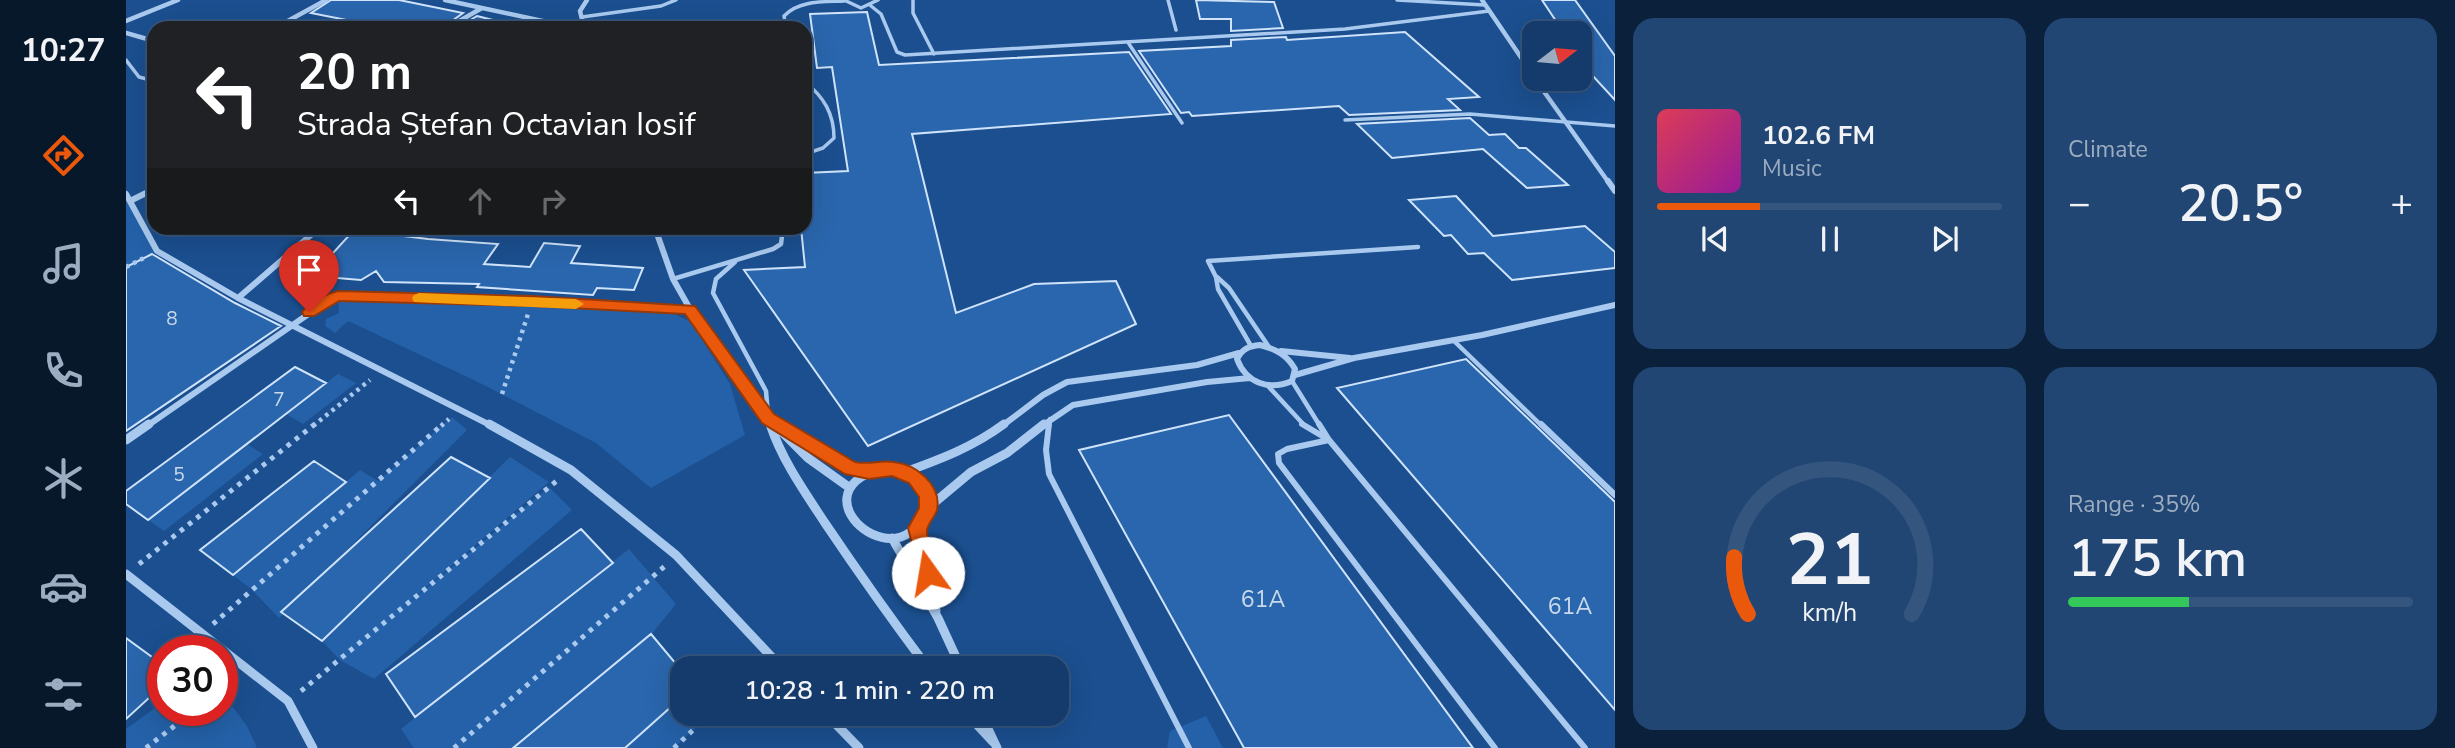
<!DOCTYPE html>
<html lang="en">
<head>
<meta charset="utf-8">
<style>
  body { margin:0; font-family:"Nunito Sans",sans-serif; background:#214673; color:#f1f3f6; height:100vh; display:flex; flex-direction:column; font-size:26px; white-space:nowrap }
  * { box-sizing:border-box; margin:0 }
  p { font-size:23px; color:#9dadc1 }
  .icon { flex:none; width:38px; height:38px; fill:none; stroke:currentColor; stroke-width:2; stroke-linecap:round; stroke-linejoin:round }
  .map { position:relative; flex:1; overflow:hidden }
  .details { display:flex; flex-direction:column; gap:18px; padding:18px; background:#0b203b; width:840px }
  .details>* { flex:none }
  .top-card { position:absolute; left:21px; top:21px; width:665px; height:214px; border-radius:21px; box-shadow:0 7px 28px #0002,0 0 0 2px #33557e; background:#202124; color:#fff; overflow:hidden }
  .needle { width:46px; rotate:74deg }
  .fabs { position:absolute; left:1396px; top:21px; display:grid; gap:14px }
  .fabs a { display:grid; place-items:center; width:70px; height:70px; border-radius:14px; background:#143b6b; box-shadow:0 7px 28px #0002,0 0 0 2px #33557e; font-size:35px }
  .speed { position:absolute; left:21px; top:635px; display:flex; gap:14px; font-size:35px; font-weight:700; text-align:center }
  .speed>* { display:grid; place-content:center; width:91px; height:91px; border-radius:50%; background:#143b6b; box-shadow:0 7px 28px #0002,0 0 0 2px #33557e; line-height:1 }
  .speed .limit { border:10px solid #d22; background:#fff; color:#111 }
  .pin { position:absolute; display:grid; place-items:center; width:60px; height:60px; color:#fff; margin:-72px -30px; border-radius:50% 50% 50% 0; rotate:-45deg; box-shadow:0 0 7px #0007 }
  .pin .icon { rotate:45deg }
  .me { position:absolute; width:77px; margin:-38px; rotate:347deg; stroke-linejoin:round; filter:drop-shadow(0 0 5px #0008) }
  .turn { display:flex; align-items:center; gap:24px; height:147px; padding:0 35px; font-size:32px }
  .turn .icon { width:91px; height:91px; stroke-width:2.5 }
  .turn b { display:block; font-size:49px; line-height:60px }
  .lanes { display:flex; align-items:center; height:66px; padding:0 35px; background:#0003; justify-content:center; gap:35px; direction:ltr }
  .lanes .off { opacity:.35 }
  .big { font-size:52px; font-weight:600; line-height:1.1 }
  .details .tile { flex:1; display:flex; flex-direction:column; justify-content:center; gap:10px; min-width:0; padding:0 24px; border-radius:21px; background:#214673 }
  .details .dial { align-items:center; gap:0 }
  .dial svg { height:182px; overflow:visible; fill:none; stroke:#33557e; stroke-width:7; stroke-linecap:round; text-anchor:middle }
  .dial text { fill:#f1f3f6; stroke:none }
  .song { display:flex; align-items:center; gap:21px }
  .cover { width:84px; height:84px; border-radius:10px; background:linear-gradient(135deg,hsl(350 70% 55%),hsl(300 70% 35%)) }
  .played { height:7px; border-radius:4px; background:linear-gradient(90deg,#ea580c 30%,#33557e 30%) }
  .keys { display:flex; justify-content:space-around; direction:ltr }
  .heat { display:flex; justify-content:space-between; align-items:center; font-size:38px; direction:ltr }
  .charge { height:10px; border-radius:5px; background:linear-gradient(90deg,#34c759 35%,#33557e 0) }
  .details .tiles { flex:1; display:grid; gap:18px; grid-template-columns:repeat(2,1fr) }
  .trip { position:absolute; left:544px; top:656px; width:399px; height:70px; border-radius:21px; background:#143b6b; box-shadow:0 7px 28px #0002,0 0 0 2px #33557e; font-weight:600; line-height:70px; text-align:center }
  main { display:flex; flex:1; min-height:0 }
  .dock { display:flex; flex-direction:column; width:126px; justify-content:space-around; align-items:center; background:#08182b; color:#9dadc1 }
  .dock .icon { width:49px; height:49px }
  .dock .active { color:#ea580c }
  .dock b { font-size:32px; color:#f1f3f6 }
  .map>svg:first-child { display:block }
</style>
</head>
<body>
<main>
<nav class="dock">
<b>10:27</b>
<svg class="icon active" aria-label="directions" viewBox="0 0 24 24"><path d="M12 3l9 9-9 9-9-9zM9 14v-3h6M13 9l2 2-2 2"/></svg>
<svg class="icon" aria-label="music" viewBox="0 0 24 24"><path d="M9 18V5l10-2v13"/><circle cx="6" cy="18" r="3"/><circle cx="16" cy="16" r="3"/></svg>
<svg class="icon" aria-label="phone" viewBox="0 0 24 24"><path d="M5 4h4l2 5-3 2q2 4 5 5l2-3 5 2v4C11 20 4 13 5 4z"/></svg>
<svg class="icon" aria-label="climate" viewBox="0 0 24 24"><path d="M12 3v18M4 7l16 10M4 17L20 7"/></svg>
<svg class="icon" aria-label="car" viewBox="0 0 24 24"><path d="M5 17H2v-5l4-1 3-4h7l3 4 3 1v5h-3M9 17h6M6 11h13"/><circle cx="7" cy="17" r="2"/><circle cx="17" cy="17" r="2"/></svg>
<svg class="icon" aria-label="filters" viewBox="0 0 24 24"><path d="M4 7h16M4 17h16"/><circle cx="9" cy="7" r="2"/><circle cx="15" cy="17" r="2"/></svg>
</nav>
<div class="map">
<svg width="1489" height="748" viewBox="0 0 1489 748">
  <rect width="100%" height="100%" fill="#1b4f8f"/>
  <path fill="#2461a8" d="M0,194L31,251L7,263L0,271Z
    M212,296L538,309L565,322L604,384L619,435L525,488L470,443L352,382L222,321L209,333L199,326L200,319L213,313Z
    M212,374L230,383L177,424L160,414Z
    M326,417L341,430L153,618L125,589L107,575L234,470L252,481Z
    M121,444L137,454L38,531L22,520Z
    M384,457L423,482L268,615L423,487L446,510L248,679L214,660L196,641Z
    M503,549L550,604L525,635L387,748H288L275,729Z
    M96,693L121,726L131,748H0V729L37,702V710H96Z
    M556,697V714H584L548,748H499Z
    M1080,716L1097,748H1041L1044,731Z"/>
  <path fill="#2a66ad" stroke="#cfe3fa" stroke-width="2" d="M205,0H273L337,13L316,28H261L185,13Z
    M1070,0L1148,2L1157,28L1105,31V19H1074Z
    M1416,0H1449L1489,56V100L1454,62V33H1438Z
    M741,12L753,65L1003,52L1045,114L786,134L830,313L908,284L990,281L1010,324L742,446L618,270L679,267L675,228H679V173L722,171L706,67L691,68L684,14Z
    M351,16L367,20L366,28H331Z
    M1279,32L1353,97L1322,99L1334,110L1223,115L1213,106L1066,116L1063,112L1055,113L1013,51L1105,46V40L1160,37L1161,40Z
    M1344,118L1363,135L1379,134L1393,148H1400L1442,185L1401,188L1357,149L1266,158L1231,124Z
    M1330,196L1367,236L1459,226L1489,252V268L1386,280L1358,253L1342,254L1325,235L1318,236L1283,200Z
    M228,230L302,239L372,244L358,264L404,267L418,243L454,246L445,263L517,268L508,290L471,288L467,295L351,287L353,284L258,282L250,271L235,280L186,276Z
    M26,254L109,303L155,326L0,431V267Z
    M1340,359L1489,502V710L1211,388Z
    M169,367L200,383L22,520L0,504V491Z
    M1103,415L1347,748H1118L953,450Z
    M325,457L364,478L196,641L155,612Z
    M188,461L220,482L107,575L74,550Z
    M455,529L487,563L289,717L260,674Z
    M525,634L556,671V697L499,748H387Z
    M0,638L37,665V685L0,719Z"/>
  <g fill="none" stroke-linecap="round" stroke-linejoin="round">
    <path stroke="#a9c9ee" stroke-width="4.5" stroke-dasharray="3.5 4.5" stroke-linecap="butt" d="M0,267L18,258
      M376,394L402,314
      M187,426L244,380
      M315,426L323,419"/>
    <path stroke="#a9c9ee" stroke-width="5" stroke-dasharray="4.5 6" stroke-linecap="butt" d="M13,564L189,424
      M87,624L317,424
      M96,689L109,679
      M175,691L433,479
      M20,748L69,710
      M328,748L539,566
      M548,748L584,714"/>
    <path stroke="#a9c9ee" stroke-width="3.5" d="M718,0L735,8L752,0
      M787,0V13L808,54
      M1042,0L1050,30
      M1271,0L1359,5
      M745,6L755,14L771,52L779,55L1219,29L1363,11
      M456,17L535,6L550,0
      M660,28L658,16C673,0 698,2 718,1
      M1003,44L1056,123
      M0,60L13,77L28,81
      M679,82C698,97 708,114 708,138L697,148L679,154
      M1219,120L1344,114L1489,126"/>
    <path stroke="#a9c9ee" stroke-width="4.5" d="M355,228L371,230
      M609,262L590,279L587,293L640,391L642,415
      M1091,277L1103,288L1143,347
      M547,279L647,249L655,244L657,228
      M1327,340L1416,426
      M1125,346L1092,289L1090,277L1082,261L1292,247
      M1166,381L1194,426
      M1142,386L1179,426
      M923,426L924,419"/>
    <path stroke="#a9c9ee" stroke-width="6" d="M923,424L920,450L923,474L1063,748
      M1176,424L1203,440
      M1193,424L1203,440L1459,748
      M1415,424L1489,495
      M1203,440L1161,449L1152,454L1153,463L1369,748"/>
    <path stroke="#a9c9ee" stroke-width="4.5" d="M319,0L449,28
      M1356,0L1409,78
      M0,21L52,0
      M149,28L200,0
      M321,28L356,8
      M458,28L454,11L461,0
      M0,33L28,41
      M1409,79L1483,183"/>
    <path stroke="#a9c9ee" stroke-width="6" d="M1482,181L1489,191
      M0,194L31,251L112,298L366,426
      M4,201L28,189
      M529,228L547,279L564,309L650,426
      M112,298L193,228
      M1134,345C1150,349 1161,355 1169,369L1166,381C1143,391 1120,383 1111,359C1116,349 1123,346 1134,345Z
      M1155,351L1224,358
      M1169,375L1228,358L1356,335L1489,305
      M643,422L644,426
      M21,426L207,297L406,301L564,309
      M876,426L917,395L941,382L1071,365L1113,353
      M916,426L947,405L1081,382L1124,378"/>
    <path stroke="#a9c9ee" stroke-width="9" d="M363,424L445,470L550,555L656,668
      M644,424C656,460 678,491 699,523C732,572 766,620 802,668
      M648,424L682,458L724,488
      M654,426L711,462L742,472
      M0,440L23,424
      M754,469C776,470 792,477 802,497C786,593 663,496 754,469Z
      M779,472C815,459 847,447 878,424
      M802,508L845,472L881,453L918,424
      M791,528L810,611
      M766,538L812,618L835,668
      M0,574L162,701L187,748
      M700,714L733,748
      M841,714L867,742
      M855,714L871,748"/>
  </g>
  <path fill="#ea580c" stroke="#983908" stroke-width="2" d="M212,291L406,296L569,306L648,414L729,462C743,465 754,460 767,462C790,464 816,485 811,510C809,517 802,523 801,530C800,537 809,564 811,573L808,579L802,582L795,579L782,528L793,508V497L783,483L766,476L743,479L719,474L636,423L559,314L406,306L213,301L188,316H178L176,312C185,300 198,295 212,291Z"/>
  <path fill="#f59e0b" d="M293,293L450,299L458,304L450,309L288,302L286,298L288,295Z"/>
  <g text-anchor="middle" stroke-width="7" stroke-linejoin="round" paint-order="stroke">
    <g font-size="19" fill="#cad9ea">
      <text x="46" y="325">8</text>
      <text x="153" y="406">7</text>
      <text x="53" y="481">5</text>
    </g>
    <g font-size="23" fill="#cad9ea">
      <text x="1137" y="607">61A</text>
      <text x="1444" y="614">61A</text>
    </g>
  </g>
</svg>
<div class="fabs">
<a><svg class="needle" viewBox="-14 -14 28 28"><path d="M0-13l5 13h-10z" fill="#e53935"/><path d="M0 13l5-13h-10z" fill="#9dadc1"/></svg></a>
</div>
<div class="speed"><div class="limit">30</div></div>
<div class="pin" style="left:183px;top:312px;background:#d93025"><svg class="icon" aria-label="arrive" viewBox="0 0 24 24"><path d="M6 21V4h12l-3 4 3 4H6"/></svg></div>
<svg class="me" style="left:802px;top:573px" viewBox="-20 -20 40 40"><circle r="19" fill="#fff"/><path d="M0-13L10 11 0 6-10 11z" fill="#ea580c"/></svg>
<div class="trip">10:28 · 1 min · 220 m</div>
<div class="top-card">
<div class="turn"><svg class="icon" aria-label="left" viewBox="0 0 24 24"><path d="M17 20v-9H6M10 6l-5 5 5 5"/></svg><div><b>20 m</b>Strada Ștefan Octavian Iosif</div></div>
<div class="lanes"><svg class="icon" aria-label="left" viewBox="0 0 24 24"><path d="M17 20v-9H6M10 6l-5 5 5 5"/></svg><svg class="icon off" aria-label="ahead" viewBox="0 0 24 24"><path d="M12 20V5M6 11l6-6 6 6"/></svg><svg class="icon off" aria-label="right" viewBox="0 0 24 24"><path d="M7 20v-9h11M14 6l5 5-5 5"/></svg></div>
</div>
</div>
<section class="details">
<div class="tiles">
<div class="tile">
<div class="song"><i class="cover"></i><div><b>102.6 FM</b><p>Music</p></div></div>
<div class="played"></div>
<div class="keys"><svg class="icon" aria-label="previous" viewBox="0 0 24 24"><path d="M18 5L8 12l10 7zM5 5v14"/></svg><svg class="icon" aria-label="pause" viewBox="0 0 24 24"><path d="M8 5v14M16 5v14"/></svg><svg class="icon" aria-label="next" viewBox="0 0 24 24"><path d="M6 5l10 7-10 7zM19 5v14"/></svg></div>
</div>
<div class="tile"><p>Climate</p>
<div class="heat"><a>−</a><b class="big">20.5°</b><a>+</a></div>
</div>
<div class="tile dial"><svg viewBox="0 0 100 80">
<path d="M14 69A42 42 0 1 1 86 69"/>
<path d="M14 69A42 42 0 0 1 8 44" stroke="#ea580c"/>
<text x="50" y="56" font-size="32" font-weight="700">21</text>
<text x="50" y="72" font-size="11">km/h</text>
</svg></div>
<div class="tile"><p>Range · 35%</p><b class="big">175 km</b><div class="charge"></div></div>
</div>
</section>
</main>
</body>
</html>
